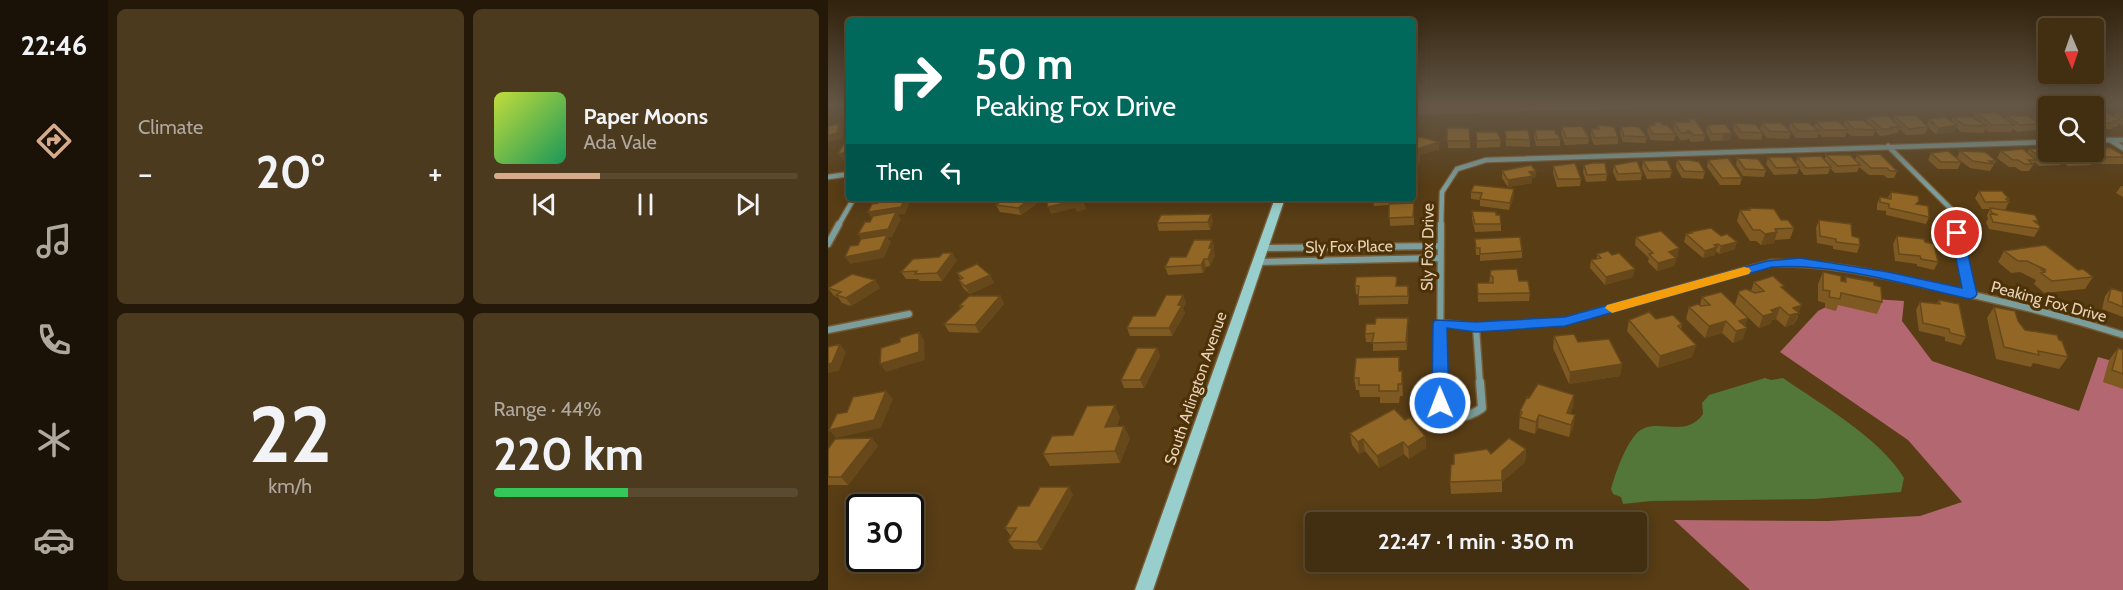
<!DOCTYPE html>
<html lang="en">
<head>
<meta charset="utf-8">
<style>
  body { margin:0; font-family:Cabin,sans-serif; background:#4c3a1e; color:#f1f3f6; height:100vh; display:flex; flex-direction:column; font-size:22px; white-space:nowrap }
  * { box-sizing:border-box; margin:0 }
  p { font-size:20px; color:#aea89f }
  .icon { flex:none; width:33px; height:33px; fill:none; stroke:currentColor; stroke-width:2; stroke-linecap:round; stroke-linejoin:round }
  .map { position:relative; flex:1; overflow:hidden }
  .sheet { display:flex; flex-direction:column; gap:9px; padding:9px; background:#241909; width:720px }
  .sheet>* { flex:none }
  .hud { position:absolute; left:18px; top:18px; width:570px; height:183px; border-radius:6px; box-shadow:0 3px 15px #0003,0 0 0 2px #5a4a30; background:#00695c; color:#fff; overflow:hidden }
  .needle { width:39px; rotate:178deg }
  .fabs { position:absolute; left:1210px; top:18px; display:grid; gap:12px }
  .fabs a { display:grid; place-items:center; width:66px; height:66px; border-radius:6px; background:#422e10; box-shadow:0 3px 15px #0003,0 0 0 2px #5a4a30; font-size:30px }
  .speed { position:absolute; left:18px; top:494px; display:flex; gap:12px; font-size:30px; font-weight:700; text-align:center }
  .speed>* { display:grid; place-content:center; width:78px; height:78px; border-radius:50%; background:#422e10; box-shadow:0 3px 15px #0003,0 0 0 2px #5a4a30; line-height:1 }
  .speed .limit { border:3px solid #111; border-radius:9px; background:#fff; color:#111 }
  .pin { position:absolute; display:grid; place-items:center; width:51px; height:51px; color:#fff; margin:-26px; border:3px solid #fff; border-radius:50%; box-shadow:0 2px 6px #0007 }
  .me { position:absolute; width:66px; margin:-33px; rotate:359deg; stroke-linejoin:round; filter:drop-shadow(0 0 4px #0008) }
  .turn { display:flex; align-items:center; gap:21px; height:126px; padding:0 30px; font-size:27px }
  .turn .icon { width:78px; height:78px; stroke-width:2.5 }
  .turn b { display:block; font-size:42px; line-height:51px }
  .then { display:flex; align-items:center; height:57px; padding:0 30px; background:#0003; gap:12px; font-size:22px }
  .big { font-size:45px; font-weight:700; line-height:1.1 }
  .sheet .tile { flex:1; display:flex; flex-direction:column; justify-content:center; gap:9px; min-width:0; padding:0 21px; border-radius:9px; background:#4c3a1e }
  .sheet .dial { align-items:center; gap:0 }
  .dial b { font-size:78px; line-height:1 }
  .song { display:flex; align-items:center; gap:18px }
  .cover { width:72px; height:72px; border-radius:9px; background:linear-gradient(135deg,hsl(70 70% 55%),hsl(150 70% 35%)) }
  .played { height:6px; border-radius:3px; background:linear-gradient(90deg,#d6ab8b 35%,#5a4a30 35%) }
  .keys { display:flex; justify-content:space-around; direction:ltr }
  .heat { display:flex; justify-content:space-between; align-items:center; font-size:33px; direction:ltr }
  .charge { height:9px; border-radius:4px; background:linear-gradient(90deg,#34c759 44%,#5a4a30 0) }
  .sheet .tiles { flex:1; display:grid; gap:9px; grid-template-columns:repeat(2,1fr) }
  .trip { position:absolute; left:477px; top:512px; width:342px; height:60px; border-radius:6px; background:#422e10; box-shadow:0 3px 15px #0003,0 0 0 2px #5a4a30; font-weight:700; line-height:60px; text-align:center }
  main { display:flex; flex:1; min-height:0 }
  .tab-bar { display:flex; flex-direction:column; width:108px; justify-content:space-around; align-items:center; background:#1a1206; color:#aea89f }
  .tab-bar .icon { width:42px; height:42px }
  .tab-bar .current { color:#d6ab8b }
  .tab-bar b { font-size:27px; color:#f1f3f6 }
  .map>svg:first-child { display:block }
</style>
</head>
<body>
<main>
<nav class="tab-bar">
<b>22:46</b>
<svg class="icon current" aria-label="directions" viewBox="0 0 24 24"><path d="M12 3l9 9-9 9-9-9zM9 14v-3h6M13 9l2 2-2 2"/></svg>
<svg class="icon" aria-label="music" viewBox="0 0 24 24"><path d="M9 18V5l10-2v13"/><circle cx="6" cy="18" r="3"/><circle cx="16" cy="16" r="3"/></svg>
<svg class="icon" aria-label="phone" viewBox="0 0 24 24"><path d="M5 4h4l2 5-3 2q2 4 5 5l2-3 5 2v4C11 20 4 13 5 4z"/></svg>
<svg class="icon" aria-label="climate" viewBox="0 0 24 24"><path d="M12 3v18M4 7l16 10M4 17L20 7"/></svg>
<svg class="icon" aria-label="car" viewBox="0 0 24 24"><path d="M5 17H2v-5l4-1 3-4h7l3 4 3 1v5h-3M9 17h6M6 11h13"/><circle cx="7" cy="17" r="2"/><circle cx="17" cy="17" r="2"/></svg>
</nav>
<section class="sheet">
<div class="tiles">
<div class="tile"><p>Climate</p>
<div class="heat"><a>−</a><b class="big">20°</b><a>+</a></div>
</div>
<div class="tile">
<div class="song"><i class="cover"></i><div><b>Paper Moons</b><p>Ada Vale</p></div></div>
<div class="played"></div>
<div class="keys"><svg class="icon" aria-label="previous" viewBox="0 0 24 24"><path d="M18 5L8 12l10 7zM5 5v14"/></svg><svg class="icon" aria-label="pause" viewBox="0 0 24 24"><path d="M8 5v14M16 5v14"/></svg><svg class="icon" aria-label="next" viewBox="0 0 24 24"><path d="M6 5l10 7-10 7zM19 5v14"/></svg></div>
</div>
<div class="tile dial"><b>22</b><p>km/h</p></div>
<div class="tile"><p>Range · 44%</p><b class="big">220 km</b><div class="charge"></div></div>
</div>
</section>
<div class="map">
<svg width="1295" height="590" viewBox="0 0 1295 590">
  <rect width="100%" height="100%" fill="#583d15"/>
  <path fill="#85474f" d="M585,104H950L585,115Z"/>
  <path fill="#b36770" d="M1018,297L1076,301L1074,321L1104,361L1251,411L1270,357L1295,364V590H922L846,520L1000,521L1092,516L1134,502L1080,440L952,352L990,311Z"/>
  <path fill="#537639" d="M937,378L943,380L955,378C994,405 1052,438 1076,478L1073,492L986,499L823,501L795,504L793,497L785,494L783,489C787,474 797,446 808,434C826,414 856,441 875,414L874,403L881,395Z"/>
  <g fill="none" stroke-linecap="round" stroke-linejoin="round">
    <g stroke="#755b36" stroke-width="7">
      <path id="street-far2" d="M1266,140H1295
        M1282,140L1295,148
        M1060,146L1124,210L1127,226
        M0,177L21,174
        M10,226L26,198
        M613,226L614,192L629,169L658,160L1221,142"/>
    </g>
    <g stroke="#755b36" stroke-width="9">
      <path id="street-far1" d="M1127,224L1142,294
        M0,244L11,224
        M435,248L612,246
        M430,262L612,258
        M612,323L648,327L737,321L943,263C1000,262 1054,275 1110,287C1172,301 1234,315 1295,335
        M648,327L652,384
        M0,330L81,314
        M612,384L613,224"/>
    </g>
    <g stroke="#755b36" stroke-width="11">
      <path id="street" d="M612,382V403L616,415C630,419 642,417 654,408L652,382"/>
    </g>
    <g stroke="#755b36" stroke-width="3">
      <path id="secondary" d="M447,198H457L325,590H307Z"/>
    </g>
    <use href="#street-far2" stroke="#7b9d9b" stroke-width="4.5"/>
    <use href="#street-far1" stroke="#7b9d9b" stroke-width="6"/>
    <use href="#street" stroke="#7b9d9b" stroke-width="8"/>
    <use href="#secondary" fill="#98cfcd" fill-rule="evenodd"/>
  </g>
  <path fill="#7e5921" d="M1148,113L1177,119L1179,116L1205,119L1207,115H1221V131H1215L1210,127L1209,130L1189,132L1185,129L1183,132H1161L1157,129L1156,133L1133,132L1128,127L1126,132L1108,134L1102,129V128L1099,125L1101,119L1123,121L1125,117L1146,118Z
    M1288,113H1295V126L1291,123L1288,127H1285L1284,129H1272L1266,125V114L1286,117Z
    M1066,116L1100,127L1097,134L1078,135L1071,129L1070,133L1062,134L1061,135L1052,136L1047,131L1045,136H1023L1019,132L1017,137H994L991,133L989,138H968L961,129L963,122L986,127L988,122L1015,126L1017,120L1038,123L1040,117L1065,120Z
    M860,119L877,135L876,141L863,142L860,138L859,140H852L845,129L846,122H860Z
    M826,122L835,125L848,134L846,141L823,140L819,132L820,126H825Z
    M906,123L935,133L933,140L912,139L905,130Z
    M934,123L963,132L961,139L939,138L932,129Z
    M770,125L790,137V144L766,145L763,136V129H769Z
    M879,125L904,133L902,140L883,141L878,132Z
    M734,127L761,138L760,144L737,145L733,134Z
    M793,127L819,137L817,143L795,142L792,133Z
    M619,128L642,141V148H620Z
    M707,130L732,139V146H708L706,137Z
    M677,131L702,140V147L678,146Z
    M648,132L673,140L672,147L649,148Z
    M585,139L611,142V149L592,155V161L587,169L588,182H585Z
    M1266,147L1295,155V164H1273L1266,160L1263,165L1240,166L1234,161L1232,165L1211,166L1207,162L1201,171H1193L1187,167H1181L1169,158L1173,151L1199,153L1201,149L1221,152H1266Z
    M1132,151L1168,161L1162,171L1142,168L1129,158Z
    M1103,153L1133,162L1130,169H1110L1100,160Z
    M998,155L1027,160L1029,155L1069,171L1066,178H1059L1056,175H1041L1031,167L1029,172L1007,173L1002,168L1000,174L976,175L971,168L969,174L946,175L938,164L940,157L968,163L969,157L996,160Z
    M909,158L938,170L936,177L915,176L908,165Z
    M849,160L877,172L875,179L854,178L848,167Z
    M880,160L914,178L912,185H892L879,167Z
    M815,161L844,171L842,178L819,179L814,168Z
    M756,165L779,174L778,181L758,182L755,172Z
    M786,165L814,173L813,180L789,181L785,172Z
    M725,166L753,179L752,186L729,187L725,173Z
    M674,171H708L707,178H704V183L680,187L674,178Z
    M585,185H587V198L582,199V203H586V225L562,226L561,205L546,206L545,198H585Z
    M1293,186H1295V197L1288,193Z
    M686,189V196L681,210L652,206V200L643,199V192Z
    M1151,191L1181,199L1180,201L1181,202L1177,210H1174L1210,221L1209,224L1211,229L1206,237L1161,229L1158,222L1160,219L1159,215L1162,209H1154L1147,198Z
    M1063,192L1090,204L1101,217L1098,224L1058,215V211L1049,210V204L1052,197L1060,198Z
    M208,204L193,215L172,212L168,205Z
    M921,208L953,220L966,228L962,239L947,240L946,243L933,245L928,241H922L909,221L912,210H920Z
    M644,211L673,224V231L647,232L644,218Z
    M991,220L1024,236L1032,245L1029,253L1005,249V246L989,243L988,228Z
    M385,221L382,230L331,231L329,223Z
    M862,232L907,249L891,254L888,251L887,255L875,258L856,242L858,234H862Z
    M1069,236L1097,242L1110,262L1106,270L1089,266V264L1067,261L1065,244Z
    M808,237L850,256L846,257L848,258L846,266L829,271L820,262L821,258L807,245Z
    M647,239L694,251V258L652,261V255H648Z
    M384,240L386,247L385,250L387,255L382,266L378,267L375,273L340,275L337,267L358,257Z
    M1176,251L1250,270L1265,277L1257,289L1216,293L1206,284L1208,280L1192,272L1183,273L1170,262Z
    M769,254L805,277L777,285L762,268L763,260L769,259Z
    M129,260L114,281H92L90,279H78L73,272Z
    M995,272L1013,281L1016,282L1018,277L1046,285L1054,302L1049,314L1010,305L1008,311L997,308V303L990,301V284Z
    M129,273L162,275L166,283L142,294L135,288L131,280H133Z
    M662,275L691,281L702,293L701,301L650,302L649,283H661Z
    M47,280L52,288L23,306L14,303L10,297L6,296L0,288Z
    M926,282L956,289L970,317L966,324L957,327L948,319L944,320L942,324L931,328L911,309L917,326L915,339L905,343L894,333L877,338L858,319L861,307L872,305L874,297L907,305L911,291H923Z
    M527,286H570L581,294L580,304L531,305L530,294H528Z
    M1283,288L1295,292V317L1274,309L1277,296Z
    M355,295L358,303L355,308L357,313L344,336H302L299,328L327,316Z
    M172,296L176,304L151,333L121,332L116,324L133,308L131,306Z
    M1111,300L1138,337L1133,345L1117,341V337L1091,331L1088,310L1092,302L1109,303Z
    M1166,307L1190,321L1197,330L1231,340L1240,357L1231,369L1205,363L1203,367L1168,359L1159,318Z
    M828,319L854,324L853,330L868,345L864,357L830,368L799,331L801,320Z
    M580,326L579,350L545,351V342H538L537,334Z
    M726,336L750,342L794,364L792,376L741,384L725,348Z
    M329,348L332,356L316,388H296L293,380Z
    M1290,348L1295,350V389L1275,382L1281,360Z
    M572,371L575,383V396H572L571,403H552V397H532L531,390H528L526,378Z
    M746,395L745,407L742,414L747,415L745,427L741,437L710,428L707,434L691,429L692,411L701,398Z
    M292,417L288,427L302,438L292,463L222,466L215,454L245,435Z
    M577,420L597,436L598,448L581,459L576,454L551,468L537,451L531,454L524,445L522,433Z
    M50,446L20,485H0V449Z
    M698,449L697,462L674,482V492L623,494L622,482L626,464L663,454Z
    M245,495L214,550L186,549L180,541L183,536L177,528L201,506Z"/>
  <path fill="#66481b" d="M11,124L15,131L13,139L0,142V135Z
    M1129,125L1126,132L1108,134L1111,128Z
    M904,133L902,140L894,141L896,134Z
    M611,142V149L592,155V161L588,169L587,162L590,156L589,149Z
    M21,152V160H15L10,154Z
    M708,171L707,178H704V183L680,187V180L701,172Z
    M686,189V196L681,210L682,203Z
    M77,198H82L83,200L77,214L70,215L73,219L64,237L60,238L63,242L56,258L22,264L17,257L35,242L30,234L44,219L40,212Z
    M147,198H172L150,203Z
    M203,198H205L208,204L193,215L190,208Z
    M254,198L258,209L249,212L247,208L223,214L220,207Z
    M383,214L385,221L382,230L380,222Z
    M949,232L946,243L933,245L937,234Z
    M384,240L386,247L385,250L387,255L382,266L380,259L381,248Z
    M909,242L907,249L891,254L893,246Z
    M890,244L887,255L875,258L877,251Z
    M851,248L850,256L839,259L841,252Z
    M124,253L129,260L114,281L109,273Z
    M848,258L846,266L829,271L830,263Z
    M376,259L378,267L375,273L373,265Z
    M807,269L805,277L777,285L778,277Z
    M162,275L166,283L142,294L137,286Z
    M47,280L52,288L23,306L18,298Z
    M355,295L358,303L355,308L357,313L344,336L341,328Z
    M172,296L176,304L151,333L147,325Z
    M974,305L966,324L957,327L965,308Z
    M952,307L948,319L944,320L942,324L931,328L935,316L943,310Z
    M580,318V326L579,350L578,342Z
    M920,318L917,328H919L915,339L905,343L911,321Z
    M898,321L894,333L877,338L881,326Z
    M91,332L96,340L97,360L58,372L52,364Z
    M12,344L18,352L11,371L0,373V364Z
    M868,345L864,357L830,368L832,356Z
    M329,348L332,356L316,388L312,380Z
    M794,364L792,376L741,384L742,372Z
    M574,371L575,383V396L574,384Z
    M58,391L65,399L53,428L8,438L1,430Z
    M746,395L745,407L738,425L739,413Z
    M287,405L292,417L283,439L277,427Z
    M711,415L710,428L707,434L708,422Z
    M747,415L745,427L741,437L743,425Z
    M296,426L302,438L292,463L287,451Z
    M597,436L598,448L581,459L580,447Z
    M44,438L50,446L20,485L13,477Z
    M535,439L537,451L531,454L530,442Z
    M575,442L576,454L551,468L549,456Z
    M698,449L697,462L674,482V471Z
    M241,487L245,495L214,550L209,542Z"/>
  <path fill="#926726" stroke="#66481b" stroke-width="1.5" d="M1148,113H1169L1186,125H1164Z
    M1279,113L1292,120L1285,121L1288,123H1276L1266,116V114Z
    M1288,113H1295V117Z
    M1088,115L1100,127L1081,129L1066,116Z
    M1207,115H1221V124H1219Z
    M1060,116L1072,127H1062L1064,129H1054L1040,117Z
    M1179,116H1200L1212,124L1192,125Z
    M1117,117L1129,125L1111,128L1104,123H1106L1101,119Z
    M1125,117H1144L1159,126L1136,125Z
    M860,119H867L877,135H865L862,131H859L861,133H853L846,122H862Z
    M1017,120H1035L1048,130L1026,129Z
    M1010,121L1020,130H996L988,122Z
    M826,122H833L835,125H839L848,134H825L820,126L827,125Z
    M963,122L981,123L991,131H970Z
    M906,123L927,124L935,133L913,132Z
    M934,123H953L963,132L941,131Z
    M11,124L9,133L0,135V126Z
    M897,124L904,133L884,134L879,125Z
    M770,125L786,127L790,137L767,138L763,129H771Z
    M754,126L761,138H738L734,127Z
    M806,126L811,127L819,137L796,136L793,127Z
    M619,128H641L642,141H619Z
    M700,130L702,140L678,139L677,131Z
    M707,130H727L728,134H730L732,139L709,140Z
    M648,132H669L673,140L649,141Z
    M592,137L611,142L589,149L585,147V139Z
    M21,144V152L10,154L15,145Z
    M1266,147L1283,148L1295,155V157H1278L1266,151Z
    M1221,148V152H1228L1232,154H1230L1236,158L1215,159L1201,149Z
    M1195,149L1208,160H1200L1205,164H1197L1190,160H1185L1173,151Z
    M1120,151L1133,162H1113L1103,153Z
    M1132,151L1157,152L1168,161H1161L1166,164L1145,161Z
    M1234,152H1258L1267,158L1244,159Z
    M585,153L592,154L587,162H585Z
    M1052,154L1069,171H1062L1059,168H1043L1029,155Z
    M998,155H1022L1032,165L1010,166Z
    M993,156L1003,167L978,168L969,157Z
    M940,157H963L971,167L948,168Z
    M900,158L914,178H894L880,160Z
    M909,158L930,159L938,170L917,169Z
    M839,160L844,171H821L815,161Z
    M849,160H861L871,162L877,172L856,171Z
    M809,161L814,173L790,174L786,165Z
    M747,163L753,179H730L725,166Z
    M764,163H777L779,174L759,175L756,165Z
    M703,165L708,171L701,172L705,176L680,180L674,171Z
    M585,169H587V175H585Z
    M646,185L686,189L682,203L652,199L654,193L643,192Z
    M1151,191H1174L1181,199H1178L1181,202H1157Z
    M1063,192L1090,196L1091,201L1088,204L1100,206L1101,217L1061,208V204L1052,202V197L1063,199Z
    M53,198H77L73,207L40,212L44,204L50,203Z
    M177,198H203L190,208L168,205Z
    M218,198H254L255,202L246,204L245,201L220,207Z
    M586,203L585,217L561,218V204Z
    M921,208L946,209L953,220H960L966,228L947,229L949,232L937,234L932,230H925L912,210H922Z
    M1162,208L1207,215L1210,221H1206L1212,226L1211,229L1165,222L1162,214L1170,215L1164,213Z
    M644,211L668,212V215H672L673,224H647Z
    M68,212L60,229L30,234L37,222H42L45,216Z
    M383,214L380,222L329,223L333,215Z
    M991,220L1023,224L1024,236L1031,238L1032,245L1008,242V239L992,236Z
    M883,228L893,236L899,234L909,242L893,246L890,244L886,245L889,247L877,251L858,234L864,233L862,232Z
    M833,231L851,248L841,252L848,258L830,263L821,254L825,253L808,237Z
    M59,235L52,250L17,257L22,246L30,245L33,239Z
    M1069,236L1096,239L1097,242L1106,244L1110,262L1093,259L1092,256L1071,254Z
    M692,237L694,251L652,254V248H648L647,239Z
    M366,240H384L381,248H384L380,259H376L373,265L337,267L342,257H358Z
    M1217,245L1250,270L1255,269L1265,277L1224,281L1213,273L1217,272L1214,270H1218L1199,261H1190L1176,251Z
    M780,251L784,255L791,253L807,269L778,277L763,260L773,258L769,254Z
    M115,253H124L109,273L87,274L89,271L73,272L85,259L111,257Z
    M149,264L162,275L137,286L131,280L135,278L129,273Z
    M689,269L691,281H700L702,293L650,294L649,283H665V277L662,275L663,270Z
    M995,272L1013,276V281L1018,282V277L1046,282V285L1053,287L1054,302L1013,293L1012,299L1001,297L1002,291L995,290Z
    M24,274L47,280L18,298L8,295L13,292L0,288Z
    M564,276L569,277L568,286H580V296L530,297L531,286H527L528,277Z
    M945,276L956,286L953,287L974,305L965,308L971,313L961,315L952,307L943,310L946,313L935,316L911,294V291L918,289L927,293L936,291L926,282Z
    M1283,288L1295,292V307L1280,301Z
    M893,292L920,318L911,321L919,328L908,331L898,321L881,326L861,307L870,304L873,306L882,305L874,297Z
    M338,295H355L350,305H354L341,328H299L305,316H327Z
    M141,296H172L147,325L116,324L135,306H131Z
    M1111,300L1131,304L1138,337L1122,333L1121,329L1095,323L1092,302L1112,304Z
    M1166,307L1187,311L1190,321L1197,330L1229,335L1231,340L1234,341L1240,357L1210,351L1211,355L1176,347Z
    M821,312L828,319L845,315L854,324L850,326L868,345L832,356L801,320Z
    M548,318H580L578,342L544,343L546,333L537,334L538,324H547Z
    M91,332V352L52,364L53,348L72,342V338Z
    M746,334L750,342L781,339L794,364L742,372L726,336Z
    M12,344L4,363L0,364V347Z
    M309,348H329L312,380H293Z
    M1290,348L1295,350V374L1284,370Z
    M571,357V371H574V384H570V391H551V385H531V378H526L528,358Z
    M710,384L746,395L739,413L747,415L743,425L711,415L708,422L692,417L694,412L692,411L699,397L701,398Z
    M58,391L46,420L1,430L9,414L19,412L25,397Z
    M287,405L277,427L296,426L287,451L215,454L224,436L245,435L259,406Z
    M566,409L577,420L582,417L597,436L580,447L575,442L549,456L535,439L530,442L522,433Z
    M44,438L13,477H0V449L7,439Z
    M681,438L698,449L674,471V480L622,482L623,465L626,464V454L659,449L663,454Z
    M212,487H241L209,542L180,541L188,528H177L190,506H201Z"/>
  <linearGradient id="sky" x2="0" y2="1"><stop stop-color="#30220c"/><stop offset="0.56" stop-color="#645746"/><stop offset="1" stop-color="#645746" stop-opacity="0"/></linearGradient>
  <rect width="1295" height="187" fill="url(#sky)"/>
  <path fill="#1a73e8" stroke="#114b97" stroke-width="1.5" d="M1129,230L1135,233L1149,294L1147,297L1142,299C1079,285 1008,263 944,267L737,326L648,332L619,328L621,403L618,408H607L604,403L605,323L607,320L648,322L737,317L939,261L972,258L1060,272L1134,288L1123,233Z"/>
  <path fill="#f59e0b" d="M916,267L921,268L923,271L921,274L784,313L777,308L779,305Z"/>
  <g text-anchor="middle" stroke-width="6" stroke-linejoin="round" paint-order="stroke">
    <g font-size="16" fill="#e8d3b9" stroke="#4d3208">
      <text transform="translate(521 246) rotate(-1)" y="6">Sly Fox Place</text>
      <text transform="translate(599 247) rotate(-89)" y="6">Sly Fox Drive</text>
      <text transform="translate(1221 301) rotate(15)" y="6">Peaking Fox Drive</text>
      <text transform="translate(367 388) rotate(-71)" y="6">South Arlington Avenue</text>
    </g>
  </g>
</svg>
<div class="fabs">
<a><svg class="needle" viewBox="-14 -14 28 28"><path d="M0-13l5 13h-10z" fill="#e53935"/><path d="M0 13l5-13h-10z" fill="#aea89f"/></svg></a>
<a><svg class="icon" aria-label="search" viewBox="0 0 24 24"><circle cx="10" cy="10" r="6"/><path d="M15 15l6 6"/></svg></a>
</div>
<div class="speed"><div class="limit">30</div></div>
<div class="pin" style="left:1129px;top:233px;background:#d93025"><svg class="icon" aria-label="arrive" viewBox="0 0 24 24"><path d="M6 21V4h12l-3 4 3 4H6"/></svg></div>
<svg class="me" style="left:612px;top:403px" viewBox="-20 -20 40 40"><circle r="17" fill="#1a73e8" stroke="#fff" stroke-width="3"/><path d="M0-11L8 9 0 5-8 9z" fill="#fff"/></svg>
<div class="trip">22:47 · 1 min · 350 m</div>
<div class="hud">
<div class="turn"><svg class="icon" aria-label="right" viewBox="0 0 24 24"><path d="M7 20v-9h11M14 6l5 5-5 5"/></svg><div><b>50 m</b>Peaking Fox Drive</div></div>
<div class="then">Then<svg class="icon" aria-label="left" viewBox="0 0 24 24"><path d="M17 20v-9H6M10 6l-5 5 5 5"/></svg></div>
</div>
</div>
</main>
</body>
</html>
